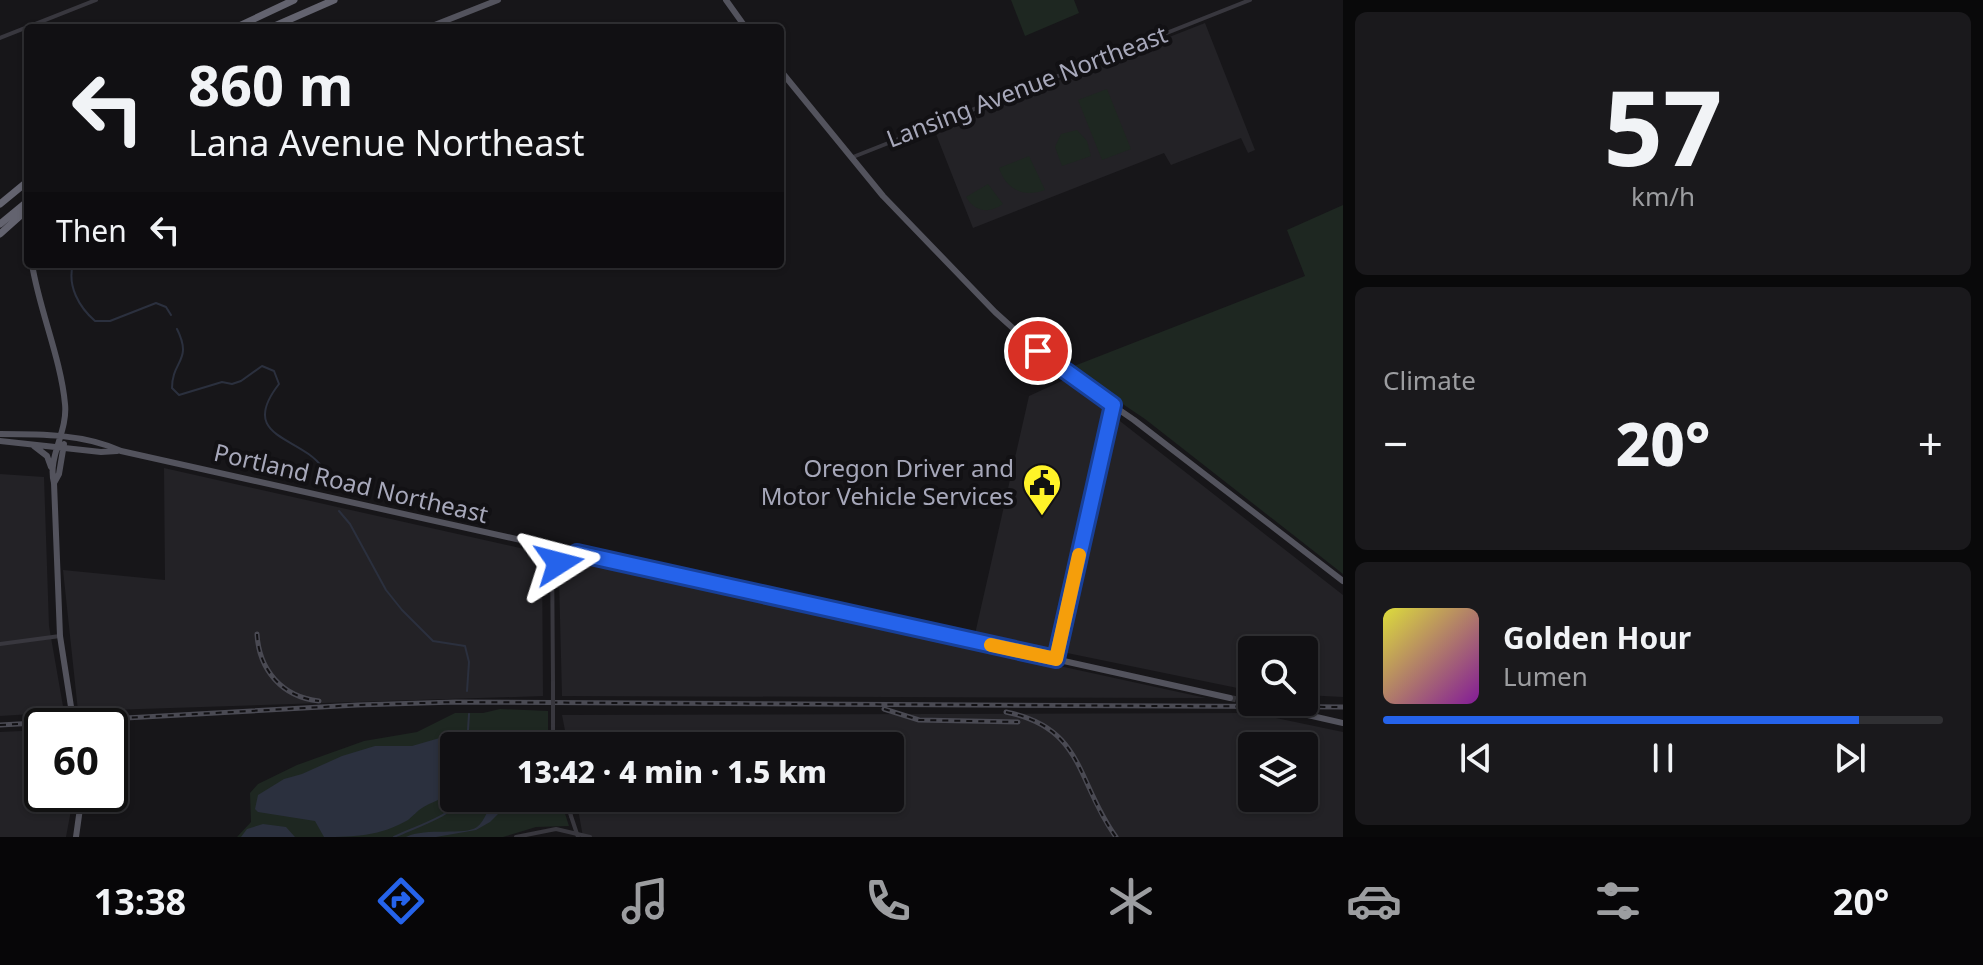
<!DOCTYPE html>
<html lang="en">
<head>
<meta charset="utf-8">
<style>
  body { margin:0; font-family:"Noto Sans",sans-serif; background:#1a191c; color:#f1f3f6; height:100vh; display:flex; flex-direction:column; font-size:30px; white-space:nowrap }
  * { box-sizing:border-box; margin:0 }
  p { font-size:26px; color:#9c9da0 }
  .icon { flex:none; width:44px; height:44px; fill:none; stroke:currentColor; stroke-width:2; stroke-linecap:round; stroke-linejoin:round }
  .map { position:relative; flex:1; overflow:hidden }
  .panel { display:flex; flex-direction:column; gap:12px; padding:12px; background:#09090a; width:640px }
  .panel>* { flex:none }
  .guide { position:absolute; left:24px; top:24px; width:760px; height:244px; border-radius:8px; box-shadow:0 2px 6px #0004,0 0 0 2px #303033; background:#111013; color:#f1f3f6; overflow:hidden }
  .fabs { position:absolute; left:1238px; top:636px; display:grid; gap:16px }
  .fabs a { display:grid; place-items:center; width:80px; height:80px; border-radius:8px; background:#111013; box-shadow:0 2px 6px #0004,0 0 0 2px #303033; font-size:40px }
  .speed { position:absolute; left:24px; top:708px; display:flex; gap:16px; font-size:40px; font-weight:700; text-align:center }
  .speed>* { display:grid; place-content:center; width:104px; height:104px; border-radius:50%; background:#111013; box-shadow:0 2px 6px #0004,0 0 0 2px #303033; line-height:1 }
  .speed .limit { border:4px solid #111; border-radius:12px; background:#fff; color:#111 }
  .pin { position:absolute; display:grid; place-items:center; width:68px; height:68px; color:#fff; margin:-34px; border:4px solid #fff; border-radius:50%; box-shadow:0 2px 8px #0007 }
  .me { position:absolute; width:88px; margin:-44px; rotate:81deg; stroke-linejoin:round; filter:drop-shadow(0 0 6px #0008) }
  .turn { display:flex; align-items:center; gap:28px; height:168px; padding:0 32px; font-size:36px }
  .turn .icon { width:104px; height:104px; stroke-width:2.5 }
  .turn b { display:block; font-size:56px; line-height:68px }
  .then { display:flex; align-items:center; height:76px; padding:0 32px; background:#0003; gap:16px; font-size:30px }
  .big { font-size:60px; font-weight:800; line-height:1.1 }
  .panel .card { flex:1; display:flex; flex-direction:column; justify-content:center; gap:12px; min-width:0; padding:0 28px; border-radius:12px; background:#1a191c }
  .panel .dial { align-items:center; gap:0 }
  .dial b { font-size:104px; line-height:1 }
  .song { display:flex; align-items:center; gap:24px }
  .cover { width:96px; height:96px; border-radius:12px; background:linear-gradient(135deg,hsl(60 70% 55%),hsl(290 70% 35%)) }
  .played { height:8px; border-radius:4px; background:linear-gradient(90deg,#2563eb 85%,#303033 85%) }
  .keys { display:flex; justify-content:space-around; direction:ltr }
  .heat { display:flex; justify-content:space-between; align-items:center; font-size:44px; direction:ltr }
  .trip { position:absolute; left:440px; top:732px; width:464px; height:80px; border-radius:8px; background:#111013; box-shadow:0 2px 6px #0004,0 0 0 2px #303033; font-weight:800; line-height:80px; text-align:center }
  .tab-bar { display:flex; height:128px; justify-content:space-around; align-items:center; background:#070608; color:#9c9da0 }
  .tab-bar .icon { width:56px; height:56px }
  .tab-bar .on { color:#2563eb }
  .tab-bar b { font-size:36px; color:#f1f3f6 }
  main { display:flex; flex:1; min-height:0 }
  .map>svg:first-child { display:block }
</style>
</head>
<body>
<main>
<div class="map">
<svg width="1343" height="837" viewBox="0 0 1343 837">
  <rect width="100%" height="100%" fill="#171619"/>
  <path fill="#232226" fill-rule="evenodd" d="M1205,23L1255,150L1248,153L1241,138L1171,165L1164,153L973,228L934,129Z
    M1066,379L1343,595V697L1304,695V650H1252V691L975,634L1029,396Z
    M164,468L542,553L543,696L78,711L63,570L165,580Z
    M0,474L44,477L49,626L64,712L0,716Z
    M577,562L587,563L1206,698L562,696L559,579Z
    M1252,713L1343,732V837H583L576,798H890V746H568L562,715ZM1252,746H1304V798H1252Z
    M42,730V794H74L66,837H0V732Z"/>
  <path fill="#1e2721" d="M1011,0H1074L1079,13L1025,36Z
    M1107,89L1131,149L1102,160L1078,100Z
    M1077,130L1087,141L1091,156L1062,166L1055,147L1061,134Z
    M1029,156L1045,190C1023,198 1006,189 999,168Z
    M988,184L1003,204C989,214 975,212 966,197Z
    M1343,205V574L1145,419L1069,368L1305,276L1287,230Z
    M500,709L548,711V746H454V798H560L569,826L536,827L503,837H237L251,822L250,793L258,784L297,765L364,741L417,732L455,713H483Z"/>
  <path fill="#2b303e" d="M450,735L455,740C454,748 451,761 451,770C452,776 456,783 452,788C445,800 430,802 422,808C417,811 413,816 408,820C380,836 355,837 324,837L315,821L258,812L255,809L258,795L284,779L302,774L342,756L375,746H412Z
    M493,798H520L521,806L503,809L490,822L476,830L436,837H406C426,827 465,836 477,827C485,821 489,807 493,798Z
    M263,824L286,827L295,837H241L247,829Z"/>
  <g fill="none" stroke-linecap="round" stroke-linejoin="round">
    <path stroke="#2b303e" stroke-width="2" d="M73,264C67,286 79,307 95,321H110L156,303L166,307L171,315
      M177,329C193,361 172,360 172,388L179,395L222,382L232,384L241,381L262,366L274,371L279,384C237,438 300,436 322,467C325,472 326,479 327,486
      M339,511L350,524L386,590L402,610L433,641L465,646L469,662L467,691
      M467,746L469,714
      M394,837C410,829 457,814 461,798"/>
    <path stroke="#343339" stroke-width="6" stroke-dasharray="6 3" stroke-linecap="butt" d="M1230,698L1299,713"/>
    <path stroke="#38373e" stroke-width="4" d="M0,38L96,0
      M853,157L1250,0
      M552,548L553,682
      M0,644L60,636
      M1056,659L1113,405
      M553,723V746
      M565,798L571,816
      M516,837L556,829L590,837"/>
    <path stroke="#53535d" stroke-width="6" d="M726,0L746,28
      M427,28L498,0
      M780,70L883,196L995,312L1055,366L1134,420L1343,581
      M32,264C39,309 61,359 65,404C68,432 47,457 54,483L60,636L74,726
      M0,434C40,434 85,434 121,451L1230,698
      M0,441L101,452L117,451
      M34,446L47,456L51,467
      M54,483L59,474L64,444
      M552,575L560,561L574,554
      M1299,713L1343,723
      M76,837L82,794"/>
    <path stroke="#63636f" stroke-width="7" d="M235,28L294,0
      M270,28L334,0
      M0,204L28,181
      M0,224L28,201
      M0,234L28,209"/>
    <g stroke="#4a4a53" stroke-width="5">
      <path id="rail" d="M257,634C259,670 282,697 319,701
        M884,709L919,720L1018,722
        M1006,712C1085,728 1076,782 1116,837
        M0,725L357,705L455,702L1343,707"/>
    </g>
    <use href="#rail" stroke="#121114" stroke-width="2" stroke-dasharray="6" stroke-linecap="butt"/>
    <path stroke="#38373e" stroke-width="4" d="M553,682V723
      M571,816L578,837"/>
  </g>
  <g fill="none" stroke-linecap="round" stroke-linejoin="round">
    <g stroke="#184099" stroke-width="20">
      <path id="route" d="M559,563L577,553L1056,659L1113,405L1038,351"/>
    </g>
    <use href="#route" stroke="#2563eb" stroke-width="14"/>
    <path stroke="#f59e0b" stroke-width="14" d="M991,645L1056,659L1079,555"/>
  </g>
  <defs>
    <g id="civic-pin" transform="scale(2)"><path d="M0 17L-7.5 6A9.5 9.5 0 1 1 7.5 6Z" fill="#fff328" stroke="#121114"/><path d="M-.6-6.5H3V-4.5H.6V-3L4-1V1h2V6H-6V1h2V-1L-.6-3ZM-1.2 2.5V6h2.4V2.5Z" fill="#111"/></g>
  </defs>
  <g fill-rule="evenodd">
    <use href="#civic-pin" x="1042" y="483"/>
  </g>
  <g text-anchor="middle" stroke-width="8" stroke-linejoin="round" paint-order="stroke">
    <g font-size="24" fill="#a7a8ba" stroke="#121114">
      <text transform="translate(1027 87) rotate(-21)" y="8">Lansing Avenue Northeast</text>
      <text transform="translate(351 484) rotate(13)" y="8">Portland Road Northeast</text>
    </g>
    <g font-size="24" fill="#a7a8ba" stroke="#121114" text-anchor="end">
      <text x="1014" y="477">Oregon Driver and<tspan x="1014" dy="28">Motor Vehicle Services</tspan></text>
    </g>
  </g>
</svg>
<div class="fabs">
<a><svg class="icon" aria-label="search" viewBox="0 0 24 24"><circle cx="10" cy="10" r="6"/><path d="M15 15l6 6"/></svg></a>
<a><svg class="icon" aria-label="layers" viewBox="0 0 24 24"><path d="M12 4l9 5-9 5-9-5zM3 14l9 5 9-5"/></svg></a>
</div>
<div class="speed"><div class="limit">60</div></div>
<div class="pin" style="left:1038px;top:351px;background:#d93025"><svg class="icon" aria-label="arrive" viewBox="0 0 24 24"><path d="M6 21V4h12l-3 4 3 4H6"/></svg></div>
<svg class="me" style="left:559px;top:563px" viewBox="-20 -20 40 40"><path d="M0-17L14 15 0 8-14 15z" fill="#2563eb" stroke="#fff" stroke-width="4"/></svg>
<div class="trip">13:42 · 4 min · 1.5 km</div>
<div class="guide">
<div class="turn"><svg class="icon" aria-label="left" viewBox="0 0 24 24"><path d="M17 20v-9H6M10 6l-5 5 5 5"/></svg><div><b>860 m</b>Lana Avenue Northeast</div></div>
<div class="then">Then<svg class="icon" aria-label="left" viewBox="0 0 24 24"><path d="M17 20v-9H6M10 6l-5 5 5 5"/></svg></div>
</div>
</div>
<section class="panel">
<div class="card dial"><b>57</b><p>km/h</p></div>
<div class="card"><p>Climate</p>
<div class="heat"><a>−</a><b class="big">20°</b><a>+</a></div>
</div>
<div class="card">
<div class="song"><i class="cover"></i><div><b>Golden Hour</b><p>Lumen</p></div></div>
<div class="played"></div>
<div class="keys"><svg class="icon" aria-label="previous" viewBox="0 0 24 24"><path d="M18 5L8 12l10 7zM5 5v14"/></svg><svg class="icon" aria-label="pause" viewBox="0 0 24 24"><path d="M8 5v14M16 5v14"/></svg><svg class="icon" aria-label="next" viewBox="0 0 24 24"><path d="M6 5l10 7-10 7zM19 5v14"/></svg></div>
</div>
</section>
</main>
<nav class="tab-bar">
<b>13:38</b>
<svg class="icon on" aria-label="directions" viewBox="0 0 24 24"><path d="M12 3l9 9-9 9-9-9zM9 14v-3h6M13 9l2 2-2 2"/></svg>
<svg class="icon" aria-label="music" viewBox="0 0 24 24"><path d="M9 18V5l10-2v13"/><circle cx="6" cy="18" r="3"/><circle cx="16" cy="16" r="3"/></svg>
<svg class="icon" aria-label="phone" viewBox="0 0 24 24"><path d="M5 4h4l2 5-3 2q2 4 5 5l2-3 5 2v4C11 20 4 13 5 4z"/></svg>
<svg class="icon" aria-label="climate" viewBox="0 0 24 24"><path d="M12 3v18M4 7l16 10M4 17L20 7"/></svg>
<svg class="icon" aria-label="car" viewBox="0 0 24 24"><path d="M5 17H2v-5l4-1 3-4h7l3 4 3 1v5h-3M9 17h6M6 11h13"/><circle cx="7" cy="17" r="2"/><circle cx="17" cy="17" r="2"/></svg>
<svg class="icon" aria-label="filters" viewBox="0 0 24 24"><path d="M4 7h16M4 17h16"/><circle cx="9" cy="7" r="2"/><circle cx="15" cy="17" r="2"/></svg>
<b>20°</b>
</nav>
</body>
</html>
